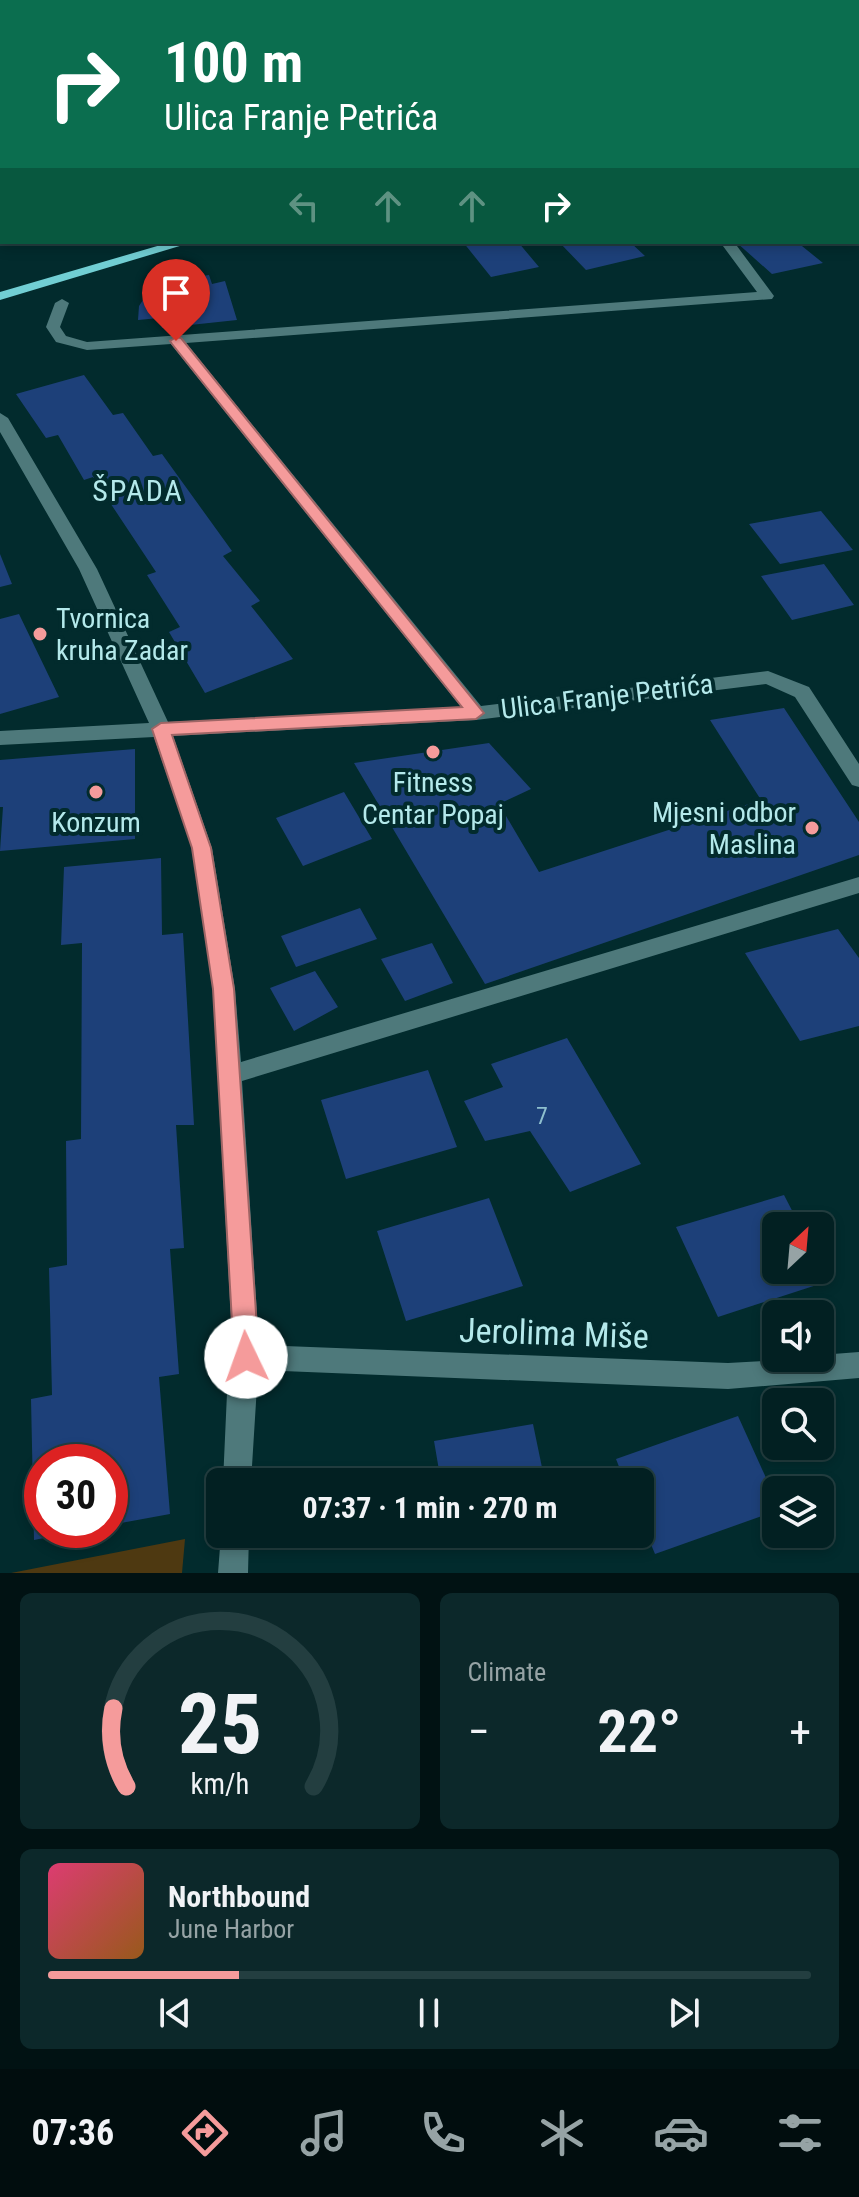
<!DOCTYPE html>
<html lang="en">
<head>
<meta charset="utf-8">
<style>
  body { margin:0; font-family:"Roboto Condensed",sans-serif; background:#0c282a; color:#f1f3f6; height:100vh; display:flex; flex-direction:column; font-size:30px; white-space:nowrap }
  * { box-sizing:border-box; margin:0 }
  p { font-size:26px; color:#96a3a5 }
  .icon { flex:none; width:44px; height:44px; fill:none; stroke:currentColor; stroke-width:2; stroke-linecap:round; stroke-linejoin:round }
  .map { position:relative; height:1573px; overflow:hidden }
  .sheet { display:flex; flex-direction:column; gap:20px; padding:20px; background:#011213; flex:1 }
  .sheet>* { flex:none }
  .banner { position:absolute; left:0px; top:0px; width:860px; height:244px; box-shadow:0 4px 12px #0003,0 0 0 2px #233e40; background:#0b6e4f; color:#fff; overflow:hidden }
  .needle { width:52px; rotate:26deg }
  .controls { position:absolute; left:762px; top:1212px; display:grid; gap:16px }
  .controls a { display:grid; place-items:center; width:72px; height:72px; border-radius:12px; background:#022022; box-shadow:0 4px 12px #0003,0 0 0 2px #233e40; font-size:40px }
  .speed { position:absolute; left:24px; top:1444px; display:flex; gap:16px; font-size:40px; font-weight:700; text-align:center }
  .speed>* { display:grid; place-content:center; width:104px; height:104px; border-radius:50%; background:#022022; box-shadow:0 4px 12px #0003,0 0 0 2px #233e40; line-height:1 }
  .speed .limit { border:12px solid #d22; background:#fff; color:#111 }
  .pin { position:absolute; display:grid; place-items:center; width:68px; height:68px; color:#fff; margin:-82px -34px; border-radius:50% 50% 50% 0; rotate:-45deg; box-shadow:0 0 8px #0007 }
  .pin .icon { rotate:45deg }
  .me { position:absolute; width:88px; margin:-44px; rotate:357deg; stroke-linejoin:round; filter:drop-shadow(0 0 6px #0008) }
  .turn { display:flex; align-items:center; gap:28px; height:168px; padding:0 32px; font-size:36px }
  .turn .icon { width:104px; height:104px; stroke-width:2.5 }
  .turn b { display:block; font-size:56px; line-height:68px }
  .lanes { display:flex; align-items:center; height:76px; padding:0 32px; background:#0003; justify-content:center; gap:40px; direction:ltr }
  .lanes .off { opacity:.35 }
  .big { font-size:60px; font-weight:700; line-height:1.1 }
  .sheet .widget { flex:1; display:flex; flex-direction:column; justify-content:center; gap:12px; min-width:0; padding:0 28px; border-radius:12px; background:#0c282a }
  .sheet .dial { align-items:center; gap:0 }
  .dial svg { height:208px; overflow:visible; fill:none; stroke:#233e40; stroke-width:7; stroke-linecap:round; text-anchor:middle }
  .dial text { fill:#f1f3f6; stroke:none }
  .song { display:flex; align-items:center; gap:24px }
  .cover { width:96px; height:96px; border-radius:12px; background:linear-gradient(135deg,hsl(340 70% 55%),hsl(30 70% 35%)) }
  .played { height:8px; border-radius:4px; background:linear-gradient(90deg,#f59b9b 25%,#233e40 25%) }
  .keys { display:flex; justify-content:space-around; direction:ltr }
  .heat { display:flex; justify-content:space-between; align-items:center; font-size:44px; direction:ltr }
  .sheet .tiles { flex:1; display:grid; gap:20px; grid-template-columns:1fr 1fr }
  .widget:last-child { grid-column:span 2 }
  .trip { position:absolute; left:206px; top:1468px; width:448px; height:80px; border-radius:12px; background:#022022; box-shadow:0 4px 12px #0003,0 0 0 2px #233e40; font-weight:700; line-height:80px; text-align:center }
  .tabs { display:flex; height:128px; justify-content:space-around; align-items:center; background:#010d0e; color:#96a3a5 }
  .tabs .icon { width:56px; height:56px }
  .tabs .active { color:#f59b9b }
  .tabs b { font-size:36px; color:#f1f3f6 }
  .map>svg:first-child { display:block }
</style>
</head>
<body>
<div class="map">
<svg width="859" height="1573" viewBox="0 0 859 1573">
  <rect width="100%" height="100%" fill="#022b2d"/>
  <path fill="#4e3911" d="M185,1539L182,1573H11Z"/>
  <path fill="#1d4079" d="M463,242H518L539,267L491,277Z
    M559,242H630L645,256L586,270Z
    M736,242H797L823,263L772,274Z
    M209,275L212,284L225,281L237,320L162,328L159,318L138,320L139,306L149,291L165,281Z
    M84,375L113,415L123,413L153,456L162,454L232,551L223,556L260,601L251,606L293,659L205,693L169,632L180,627L147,575L156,572L93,477L84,480L58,435L46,438L16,394Z
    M821,511L853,550L780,564L749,524Z
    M0,554L12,584L0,587Z
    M824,564L854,605L792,620L761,576Z
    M19,614L59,697L0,714V619Z
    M784,708L859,822V855L485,984L354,763L489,743L531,789L499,804L539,872L761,800L710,720Z
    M135,749V839L0,851L3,807H0V760Z
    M344,792L372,839L303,866L276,818Z
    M161,858L162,935L183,933L194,1125H176L184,1248L170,1249L179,1374L159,1377L170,1514L110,1525V1462H42V1530L78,1531L34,1540L31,1399L52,1395L49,1268L67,1265L66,1141L81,1139L82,943L61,945L64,867Z
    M360,908L377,939L296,967L281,936Z
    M838,929L859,958V1026L800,1041L745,953Z
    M432,943L453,983L405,1001L381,959Z
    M315,971L338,1007L294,1031L270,988Z
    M567,1038L641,1164L570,1192L530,1131L485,1141L464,1101L503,1087L491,1064Z
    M428,1070L457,1147L346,1179L321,1100Z
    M784,1195L800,1226H776V1270H820V1264L829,1281L718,1317L676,1227Z
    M489,1198L523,1286L406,1321L377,1231Z
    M738,1416L776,1500V1511L655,1554L640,1518V1482H625L616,1459Z
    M533,1424L545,1482H441L434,1441Z"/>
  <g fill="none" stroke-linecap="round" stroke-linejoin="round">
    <path fill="#4e797b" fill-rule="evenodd" d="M475,0H486L487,2H476Z
      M858,131L859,132V140L858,139Z
      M720,242H734L774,296L772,299L186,343L481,706L768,671L809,687L859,764V787L852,785L795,697L766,684L476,720L173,736L212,848L235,989L241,1062L859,877V893L242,1081L259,1345L728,1363L820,1358V1355L859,1352V1378L728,1389L258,1370L251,1482H223L227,1393L233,1357L213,989L192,848L154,737L0,745V731L149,723L79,569L0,432V413L8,418L97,569L168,722L461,707L171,344L87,350L56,342L46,327L55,303L62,299L69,303L60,327L66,336L87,342L757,292Z
      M221,1534H249L248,1573H218Z"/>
    <path fill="#71ced3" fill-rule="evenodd" d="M858,48H859V54H858Z
      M171,242H193L0,300V292Z"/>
  </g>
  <path fill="#f59b9b" stroke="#9f6565" stroke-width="2" d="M176,337L181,338L484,713L476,719L172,735L211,848L234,989L259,1357L255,1365L246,1368L238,1365L234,1357L213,989L192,848L152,729L161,723L462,707L172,344L170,341Z"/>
  <g fill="#f59b9b" stroke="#022b2d" stroke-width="3">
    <circle cx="40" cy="634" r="8"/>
    <circle cx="433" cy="752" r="8"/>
    <circle cx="96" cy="792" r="8"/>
    <circle cx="812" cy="828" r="8"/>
  </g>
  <g text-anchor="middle" stroke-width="8" stroke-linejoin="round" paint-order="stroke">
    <g font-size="24" fill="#8ebfce">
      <text x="542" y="1124">7</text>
    </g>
    <g font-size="28" fill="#b4e9eb" stroke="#022b2d">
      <text x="56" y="628" text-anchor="start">Tvornica<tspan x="56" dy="32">kruha Zadar</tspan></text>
      <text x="433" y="792">Fitness<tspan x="433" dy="32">Centar Popaj</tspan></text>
      <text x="796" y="822" text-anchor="end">Mjesni odbor<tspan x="796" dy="32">Maslina</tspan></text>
      <text x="96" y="832">Konzum</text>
    </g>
    <g font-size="28" fill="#b4e9eb" stroke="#022b2d">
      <text transform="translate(607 696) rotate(-7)" y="10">Ulica Franje Petrića</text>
    </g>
    <g font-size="30" letter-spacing="2" fill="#b4e9eb" stroke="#022b2d">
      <text x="138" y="501">ŠPADA</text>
    </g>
    <g font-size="34" fill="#b4e9eb" stroke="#022b2d">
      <text transform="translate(554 1333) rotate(2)" y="12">Jerolima Miše</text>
    </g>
  </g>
</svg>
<div class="controls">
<a><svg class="needle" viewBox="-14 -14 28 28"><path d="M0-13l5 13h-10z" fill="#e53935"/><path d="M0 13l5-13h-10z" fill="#96a3a5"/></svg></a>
<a><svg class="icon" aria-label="sound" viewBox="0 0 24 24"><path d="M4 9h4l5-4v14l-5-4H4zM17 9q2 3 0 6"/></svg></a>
<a><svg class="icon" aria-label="search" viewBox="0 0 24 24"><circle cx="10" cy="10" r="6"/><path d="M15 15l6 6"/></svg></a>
<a><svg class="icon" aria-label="layers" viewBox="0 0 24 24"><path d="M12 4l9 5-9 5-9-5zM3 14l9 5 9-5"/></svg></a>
</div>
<div class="speed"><div class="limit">30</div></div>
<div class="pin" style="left:176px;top:341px;background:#d93025"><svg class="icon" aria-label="arrive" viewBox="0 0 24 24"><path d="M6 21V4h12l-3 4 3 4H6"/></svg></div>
<svg class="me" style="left:246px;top:1357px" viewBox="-20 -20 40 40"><circle r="19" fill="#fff"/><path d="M0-13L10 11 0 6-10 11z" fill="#f59b9b"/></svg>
<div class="trip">07:37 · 1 min · 270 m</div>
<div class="banner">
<div class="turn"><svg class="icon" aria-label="right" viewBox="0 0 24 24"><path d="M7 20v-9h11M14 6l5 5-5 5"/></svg><div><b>100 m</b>Ulica Franje Petrića</div></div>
<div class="lanes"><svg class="icon off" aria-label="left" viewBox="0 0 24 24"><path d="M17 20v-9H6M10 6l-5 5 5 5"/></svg><svg class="icon off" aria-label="ahead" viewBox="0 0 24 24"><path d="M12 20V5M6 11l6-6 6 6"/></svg><svg class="icon off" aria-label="ahead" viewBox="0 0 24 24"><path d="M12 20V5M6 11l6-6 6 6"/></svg><svg class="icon" aria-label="right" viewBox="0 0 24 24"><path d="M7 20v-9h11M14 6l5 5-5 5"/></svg></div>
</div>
</div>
<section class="sheet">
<div class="tiles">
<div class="widget dial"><svg viewBox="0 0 100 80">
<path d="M14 69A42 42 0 1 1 86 69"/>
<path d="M14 69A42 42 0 0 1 9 39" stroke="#f59b9b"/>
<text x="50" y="56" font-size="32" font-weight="700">25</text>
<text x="50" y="72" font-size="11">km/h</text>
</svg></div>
<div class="widget"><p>Climate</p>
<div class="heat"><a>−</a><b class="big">22°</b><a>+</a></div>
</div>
<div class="widget">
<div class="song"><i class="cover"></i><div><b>Northbound</b><p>June Harbor</p></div></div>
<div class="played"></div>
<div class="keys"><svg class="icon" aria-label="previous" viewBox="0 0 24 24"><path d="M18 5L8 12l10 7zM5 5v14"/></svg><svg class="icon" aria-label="pause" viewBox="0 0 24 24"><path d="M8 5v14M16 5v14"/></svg><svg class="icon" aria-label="next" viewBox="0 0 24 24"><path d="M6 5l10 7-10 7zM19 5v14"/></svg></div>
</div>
</div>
</section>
<nav class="tabs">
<b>07:36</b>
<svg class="icon active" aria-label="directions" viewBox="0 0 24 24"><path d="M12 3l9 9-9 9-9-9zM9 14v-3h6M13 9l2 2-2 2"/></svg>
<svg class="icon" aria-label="music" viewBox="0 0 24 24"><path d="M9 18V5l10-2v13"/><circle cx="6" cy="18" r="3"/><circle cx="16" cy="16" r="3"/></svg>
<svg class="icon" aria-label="phone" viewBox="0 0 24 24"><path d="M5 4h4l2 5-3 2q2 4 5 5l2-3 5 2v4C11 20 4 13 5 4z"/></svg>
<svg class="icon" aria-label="climate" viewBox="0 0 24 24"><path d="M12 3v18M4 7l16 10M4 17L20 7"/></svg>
<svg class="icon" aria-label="car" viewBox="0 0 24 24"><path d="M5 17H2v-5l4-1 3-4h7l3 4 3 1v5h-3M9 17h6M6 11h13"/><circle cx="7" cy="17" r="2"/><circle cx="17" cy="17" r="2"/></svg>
<svg class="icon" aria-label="filters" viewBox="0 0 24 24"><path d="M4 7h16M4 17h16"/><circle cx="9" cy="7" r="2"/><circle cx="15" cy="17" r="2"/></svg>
</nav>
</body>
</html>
